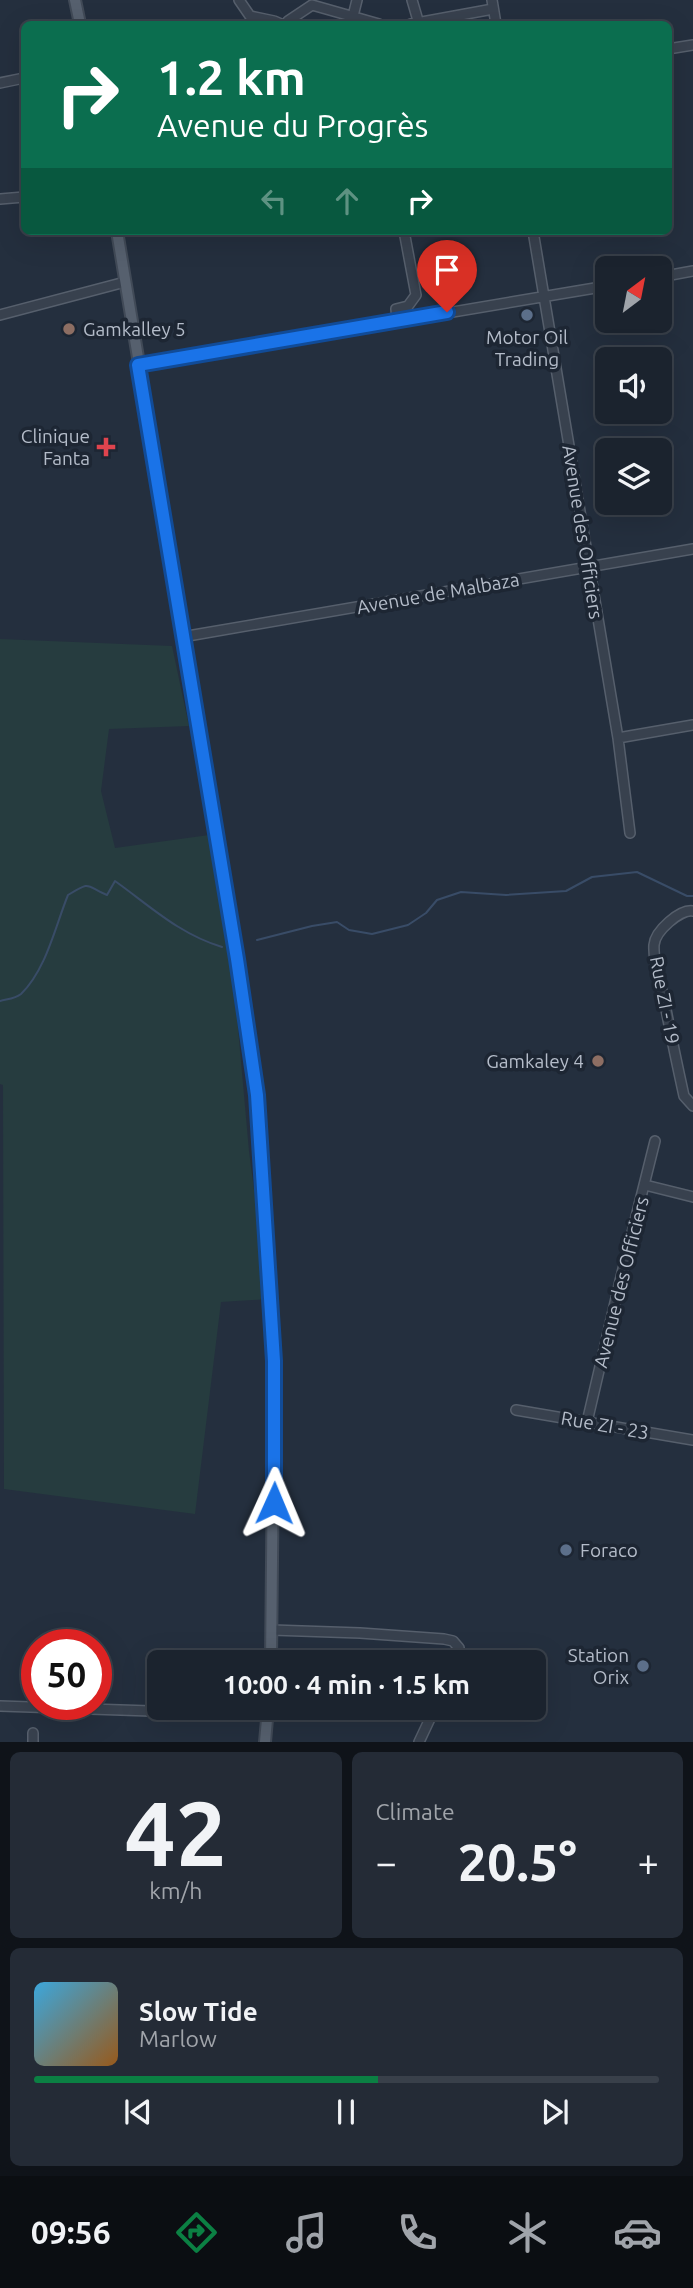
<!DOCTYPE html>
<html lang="en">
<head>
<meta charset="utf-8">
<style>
  body { margin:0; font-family:Ubuntu,sans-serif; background:#242b36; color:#f1f3f6; height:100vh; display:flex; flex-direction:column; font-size:26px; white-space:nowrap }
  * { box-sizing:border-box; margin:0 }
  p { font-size:23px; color:#a0a4aa }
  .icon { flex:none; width:38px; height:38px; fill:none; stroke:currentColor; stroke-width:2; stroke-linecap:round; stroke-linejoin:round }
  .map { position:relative; height:1742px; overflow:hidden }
  .sheet { display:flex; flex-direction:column; gap:10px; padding:10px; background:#0f1319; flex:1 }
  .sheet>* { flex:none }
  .banner { position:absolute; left:21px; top:21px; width:651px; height:214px; border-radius:10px; box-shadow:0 7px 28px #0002,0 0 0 2px #39404a; background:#0b6e4f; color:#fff; overflow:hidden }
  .needle { width:46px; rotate:32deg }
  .buttons { position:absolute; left:595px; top:256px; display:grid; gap:14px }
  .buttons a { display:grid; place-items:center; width:77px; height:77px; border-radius:10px; background:#1b232e; box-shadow:0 7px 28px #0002,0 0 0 2px #39404a; font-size:35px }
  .speed { position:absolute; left:21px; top:1629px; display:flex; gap:14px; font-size:35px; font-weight:700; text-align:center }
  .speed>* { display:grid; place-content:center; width:91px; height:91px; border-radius:50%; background:#1b232e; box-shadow:0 7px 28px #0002,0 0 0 2px #39404a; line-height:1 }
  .speed .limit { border:10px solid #d22; background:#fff; color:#111 }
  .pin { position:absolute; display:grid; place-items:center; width:60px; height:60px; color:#fff; margin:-72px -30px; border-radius:50% 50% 50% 0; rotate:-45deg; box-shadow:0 0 7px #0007 }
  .pin .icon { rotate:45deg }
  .me { position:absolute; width:77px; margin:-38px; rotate:1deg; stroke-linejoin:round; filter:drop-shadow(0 0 5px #0008) }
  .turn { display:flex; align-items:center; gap:24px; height:147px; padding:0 21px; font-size:32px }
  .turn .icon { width:91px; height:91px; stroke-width:2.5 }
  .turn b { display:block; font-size:49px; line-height:60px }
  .lanes { display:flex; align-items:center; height:66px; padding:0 21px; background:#0003; justify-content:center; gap:35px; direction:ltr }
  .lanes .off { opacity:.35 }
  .big { font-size:52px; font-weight:700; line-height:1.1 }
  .sheet .tile { flex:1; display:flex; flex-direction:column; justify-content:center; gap:10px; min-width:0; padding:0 24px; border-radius:10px; background:#242b36 }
  .sheet .dial { align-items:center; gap:0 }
  .dial b { font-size:91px; line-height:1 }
  .song { display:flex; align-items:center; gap:21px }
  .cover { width:84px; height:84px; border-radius:10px; background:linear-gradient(135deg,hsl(200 70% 55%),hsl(30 70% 35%)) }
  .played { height:7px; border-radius:4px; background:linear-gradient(90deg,#0b8043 55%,#39404a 55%) }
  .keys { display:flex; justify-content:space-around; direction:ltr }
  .heat { display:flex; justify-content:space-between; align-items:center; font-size:38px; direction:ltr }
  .sheet .tiles { flex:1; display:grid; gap:10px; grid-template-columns:1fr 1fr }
  .tile:last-child { grid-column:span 2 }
  .trip { position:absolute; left:147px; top:1650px; width:399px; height:70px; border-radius:10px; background:#1b232e; box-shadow:0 7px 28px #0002,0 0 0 2px #39404a; font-weight:700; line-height:70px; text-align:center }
  .dock { display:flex; height:112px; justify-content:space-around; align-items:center; background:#0b0e12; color:#a0a4aa }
  .dock .icon { width:49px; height:49px }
  .dock .current { color:#0b8043 }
  .dock b { font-size:32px; color:#f1f3f6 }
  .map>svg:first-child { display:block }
</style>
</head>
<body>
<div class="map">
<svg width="693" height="1742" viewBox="0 0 693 1742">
  <rect width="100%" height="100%" fill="#242f3e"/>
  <path fill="#263c3f" d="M0,639L172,646L189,726L109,729L101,791L115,848L209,835L233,972L249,1151L268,1299L221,1302L195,1514L4,1489L3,1085L0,1084Z"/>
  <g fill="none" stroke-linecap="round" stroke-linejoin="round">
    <path stroke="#394c67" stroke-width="2" d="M257,940L312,926L337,922L349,930L372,934L408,925L426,913L437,900L461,892L506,895L566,891L592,877L637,872L687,896H693
      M0,1001C7,999 15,999 21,994C46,970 55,927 68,895C93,880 85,886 107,895L115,881C150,906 179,934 222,947"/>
    <g stroke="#565f6c" stroke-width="12">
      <path id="minor" d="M239,0L250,16L274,21L281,24
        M412,0L419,24
        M492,0L496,24
        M353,16L357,0
        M287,24L288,21L312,5L379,24
        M411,24L493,9
        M668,49L693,45
        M0,83L24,78
        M0,199L24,197
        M533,231L618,738L630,833
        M660,277L693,271
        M0,315L125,282
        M397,321L396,309L408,306L416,295L404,231
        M138,365L607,286
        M182,637L693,549
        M618,738L693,725
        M693,911C680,909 655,931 654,945C653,962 660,982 664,999C670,1031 677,1064 684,1096L693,1106
        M645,1185L693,1197
        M516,1410L693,1440
        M587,1422L620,1281L655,1141
        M272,1630L360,1633L444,1639L453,1641L459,1648L455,1662
        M0,1706L268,1715
        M33,1742V1733
        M419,1742L435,1708"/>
    </g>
    <g stroke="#414a57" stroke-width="14">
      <path id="major" d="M75,0L80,24
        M117,231L235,942L257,1095L274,1361L271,1662
        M265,1742L268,1708"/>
    </g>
    <use href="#minor" stroke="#38414e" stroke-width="9"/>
    <use href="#major" stroke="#56606e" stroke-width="10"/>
  </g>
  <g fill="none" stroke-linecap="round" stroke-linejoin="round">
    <g stroke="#114b97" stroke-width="18">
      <path id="route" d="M274,1503V1361L257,1095L237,959L138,365L447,312"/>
    </g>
    <use href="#route" stroke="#1a73e8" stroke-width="12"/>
  </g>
  <g fill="#5c6f8a" stroke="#1d2633" stroke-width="2.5">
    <circle cx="527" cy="315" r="7"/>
    <circle cx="566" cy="1550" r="7"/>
    <circle cx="643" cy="1666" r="7"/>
  </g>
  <g fill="#8d6e63" stroke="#1d2633" stroke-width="2.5">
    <circle cx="69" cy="329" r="7"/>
    <circle cx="598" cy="1061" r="7"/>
  </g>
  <path fill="#e0444e" stroke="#1d2633" stroke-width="2.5" d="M102.5 436.5h7v7h7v7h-7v7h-7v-7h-7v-7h7z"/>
  <g text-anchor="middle" stroke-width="7" stroke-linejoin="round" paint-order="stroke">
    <g font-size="19" fill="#b4bcc9" stroke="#1d2633" text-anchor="end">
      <text x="83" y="336" text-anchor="start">Gamkalley 5</text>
      <text x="527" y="344" text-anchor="middle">Motor Oil<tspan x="527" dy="22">Trading</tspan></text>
      <text x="90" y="443">Clinique<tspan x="90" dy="22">Fanta</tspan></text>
      <text x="584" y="1068">Gamkaley 4</text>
      <text x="580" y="1557" text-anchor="start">Foraco</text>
      <text x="629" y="1662">Station<tspan x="629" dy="22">Orix</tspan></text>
    </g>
    <g font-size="19" fill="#b4bcc9" stroke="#1d2633">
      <text transform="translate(583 532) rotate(81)" y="7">Avenue des Officiers</text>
      <text transform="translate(438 593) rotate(-10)" y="7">Avenue de Malbaza</text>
      <text transform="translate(665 1000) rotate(79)" y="7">Rue ZI - 19</text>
      <text transform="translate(621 1282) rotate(-76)" y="7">Avenue des Officiers</text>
      <text transform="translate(605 1425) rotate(10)" y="7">Rue ZI - 23</text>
    </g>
  </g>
</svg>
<div class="buttons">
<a><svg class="needle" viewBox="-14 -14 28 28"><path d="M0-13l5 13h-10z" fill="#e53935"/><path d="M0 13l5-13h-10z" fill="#a0a4aa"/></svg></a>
<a><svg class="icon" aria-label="sound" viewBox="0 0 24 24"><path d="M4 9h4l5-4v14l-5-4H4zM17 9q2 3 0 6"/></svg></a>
<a><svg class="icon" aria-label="layers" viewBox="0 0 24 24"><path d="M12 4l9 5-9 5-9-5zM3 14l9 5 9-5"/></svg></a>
</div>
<div class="speed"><div class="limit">50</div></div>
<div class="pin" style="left:447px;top:312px;background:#d93025"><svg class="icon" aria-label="arrive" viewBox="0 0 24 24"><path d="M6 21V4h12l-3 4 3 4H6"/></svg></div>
<svg class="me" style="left:274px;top:1503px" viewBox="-20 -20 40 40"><path d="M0-17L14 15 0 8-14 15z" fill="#1a73e8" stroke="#fff" stroke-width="4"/></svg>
<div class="trip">10:00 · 4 min · 1.5 km</div>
<div class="banner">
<div class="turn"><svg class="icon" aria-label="right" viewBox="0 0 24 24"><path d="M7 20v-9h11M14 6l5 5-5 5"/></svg><div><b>1.2 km</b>Avenue du Progrès</div></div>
<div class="lanes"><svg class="icon off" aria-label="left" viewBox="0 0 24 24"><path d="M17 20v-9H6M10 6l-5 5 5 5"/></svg><svg class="icon off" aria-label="ahead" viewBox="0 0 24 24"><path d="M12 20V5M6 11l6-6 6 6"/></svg><svg class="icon" aria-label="right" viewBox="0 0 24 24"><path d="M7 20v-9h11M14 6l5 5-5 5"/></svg></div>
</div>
</div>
<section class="sheet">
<div class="tiles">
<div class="tile dial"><b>42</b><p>km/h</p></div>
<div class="tile"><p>Climate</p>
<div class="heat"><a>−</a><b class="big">20.5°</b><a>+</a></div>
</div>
<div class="tile">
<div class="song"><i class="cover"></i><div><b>Slow Tide</b><p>Marlow</p></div></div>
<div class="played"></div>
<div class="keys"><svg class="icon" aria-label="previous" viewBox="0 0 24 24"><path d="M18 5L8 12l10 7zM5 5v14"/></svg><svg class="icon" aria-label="pause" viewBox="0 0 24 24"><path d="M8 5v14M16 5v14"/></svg><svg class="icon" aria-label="next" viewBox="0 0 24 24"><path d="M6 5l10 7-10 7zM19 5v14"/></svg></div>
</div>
</div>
</section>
<nav class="dock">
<b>09:56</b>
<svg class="icon current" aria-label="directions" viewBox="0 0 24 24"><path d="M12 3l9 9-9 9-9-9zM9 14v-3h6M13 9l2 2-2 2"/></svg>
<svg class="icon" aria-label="music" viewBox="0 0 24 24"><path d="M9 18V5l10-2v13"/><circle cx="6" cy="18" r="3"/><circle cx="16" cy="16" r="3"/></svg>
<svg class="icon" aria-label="phone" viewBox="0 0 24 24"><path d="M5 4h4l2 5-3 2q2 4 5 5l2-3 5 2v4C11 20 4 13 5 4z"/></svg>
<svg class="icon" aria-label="climate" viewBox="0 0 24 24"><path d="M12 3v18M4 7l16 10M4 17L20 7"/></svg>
<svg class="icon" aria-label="car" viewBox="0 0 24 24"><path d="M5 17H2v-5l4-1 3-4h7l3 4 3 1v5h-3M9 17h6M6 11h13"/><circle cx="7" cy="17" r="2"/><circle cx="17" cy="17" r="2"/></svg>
</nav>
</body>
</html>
